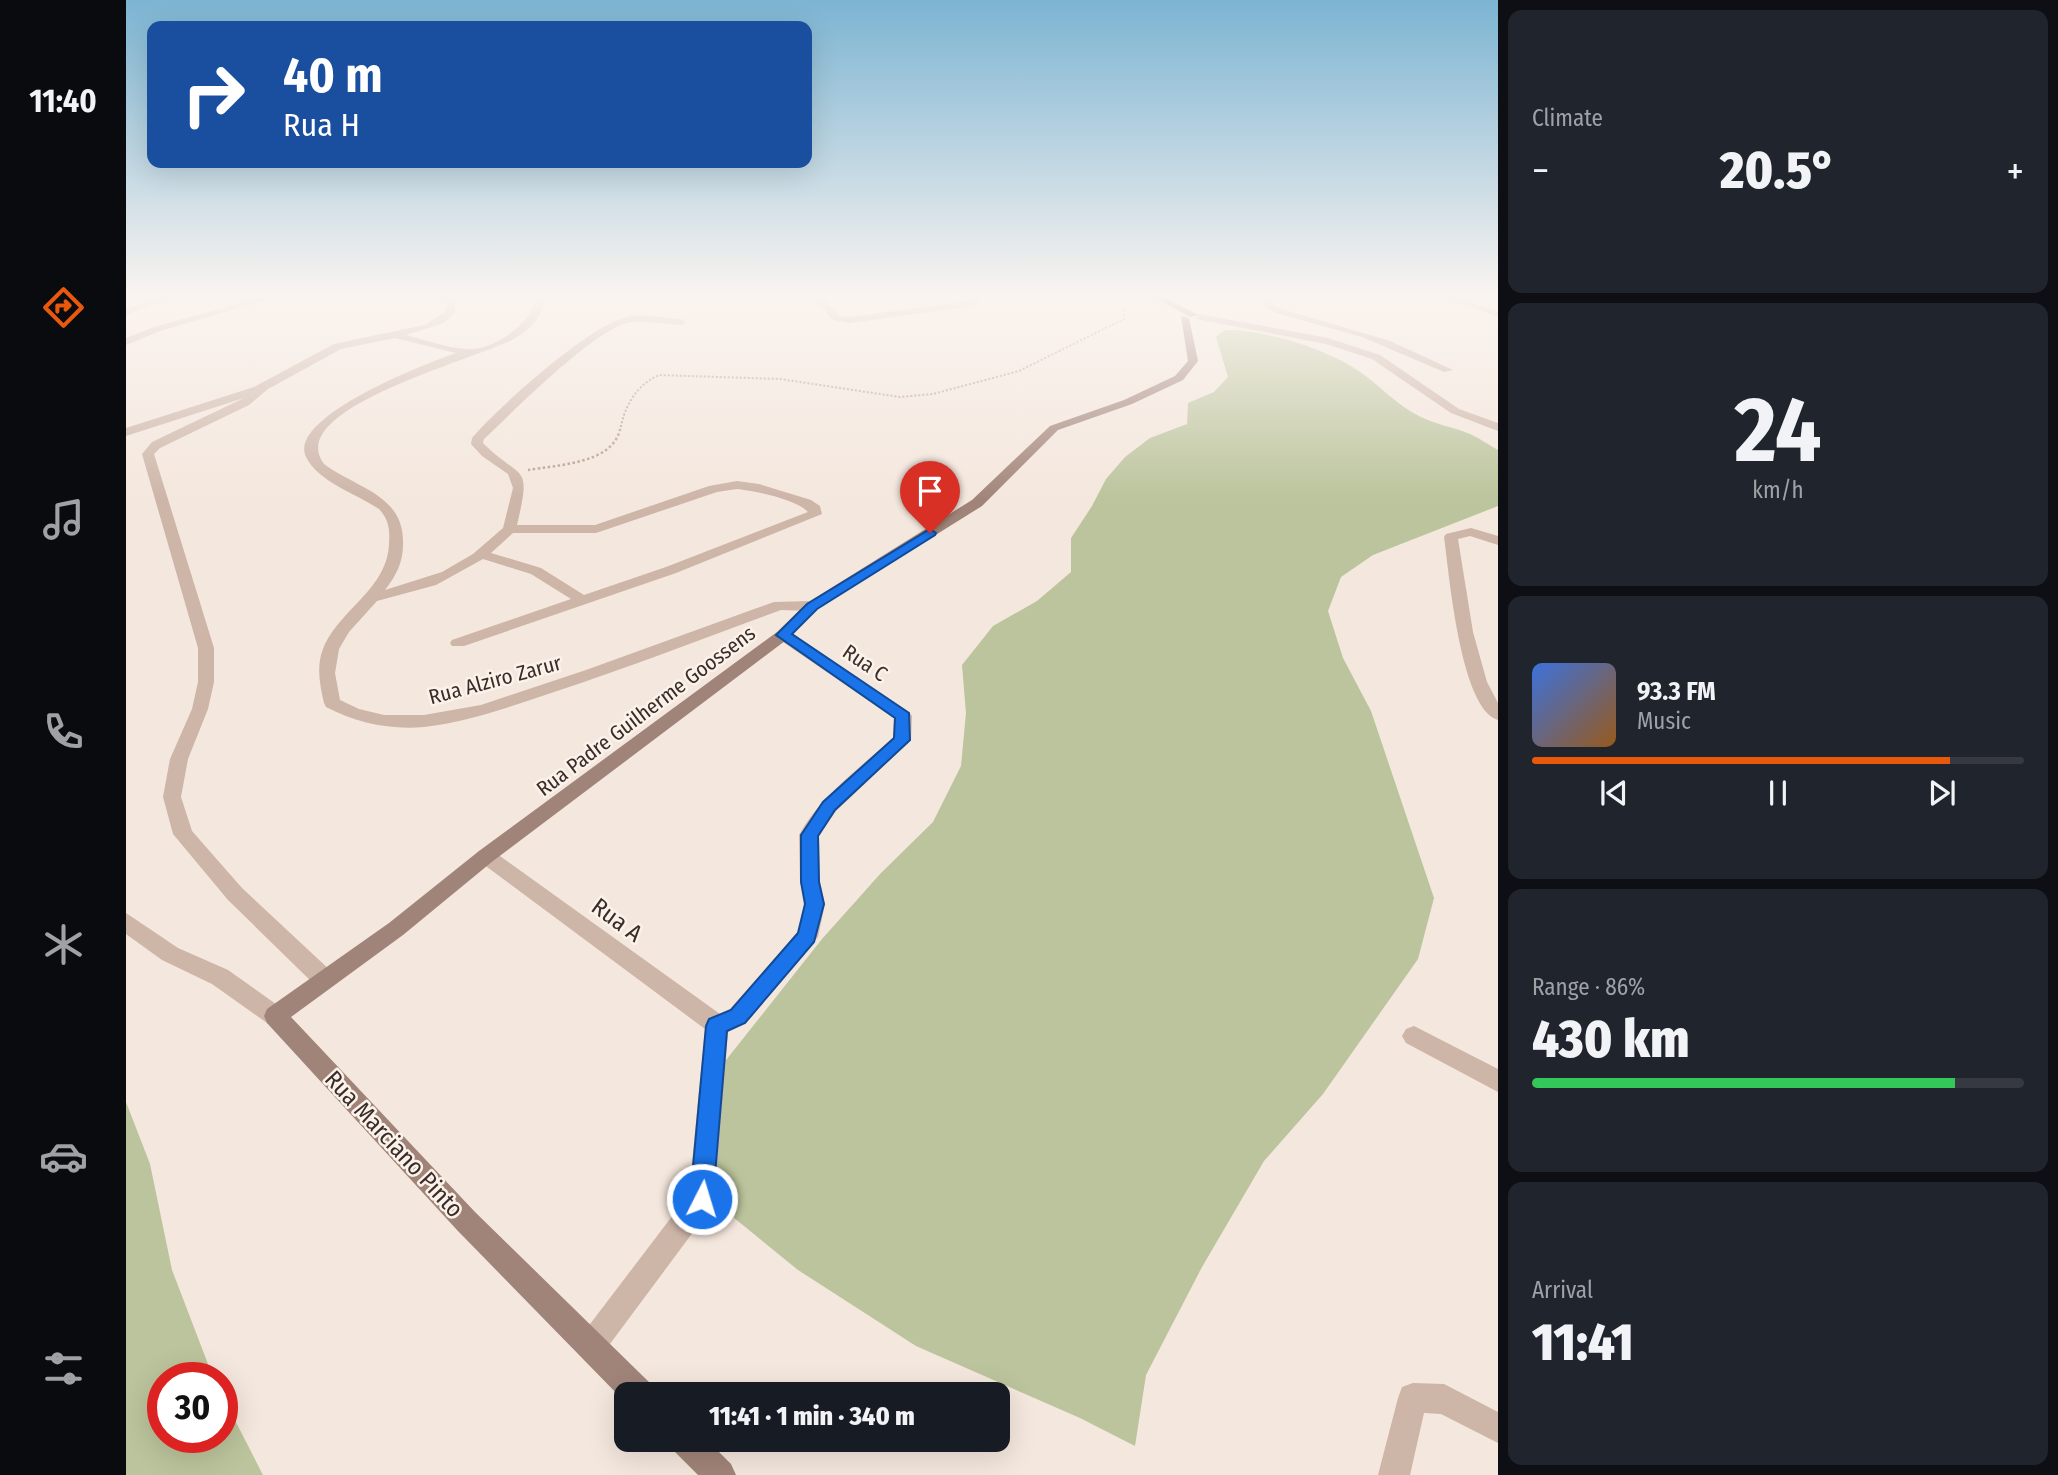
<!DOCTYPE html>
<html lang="en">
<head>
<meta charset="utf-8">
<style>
  body { margin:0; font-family:"Fira Sans Condensed",sans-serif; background:#20242c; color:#f1f3f6; height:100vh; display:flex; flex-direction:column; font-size:26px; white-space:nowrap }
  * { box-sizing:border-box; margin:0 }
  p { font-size:23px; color:#9ea1a6 }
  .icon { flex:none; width:38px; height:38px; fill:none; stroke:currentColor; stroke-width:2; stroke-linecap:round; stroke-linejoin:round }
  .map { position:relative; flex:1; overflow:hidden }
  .details { display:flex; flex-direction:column; gap:10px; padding:10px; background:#0d0f14; width:560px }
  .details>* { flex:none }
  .guide { position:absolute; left:21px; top:21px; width:665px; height:147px; border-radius:14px; box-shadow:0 7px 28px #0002; background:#1a4fa0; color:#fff; overflow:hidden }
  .speed { position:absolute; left:21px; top:1362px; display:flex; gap:14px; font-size:35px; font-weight:700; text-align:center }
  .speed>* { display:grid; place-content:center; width:91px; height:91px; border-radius:50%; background:#171b24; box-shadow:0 7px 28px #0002; line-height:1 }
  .speed .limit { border:10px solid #d22; background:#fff; color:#111 }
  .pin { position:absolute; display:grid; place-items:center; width:60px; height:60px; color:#fff; margin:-72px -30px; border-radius:50% 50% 50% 0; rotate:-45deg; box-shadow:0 0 7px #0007 }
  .pin .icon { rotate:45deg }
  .me { position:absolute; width:77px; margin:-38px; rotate:5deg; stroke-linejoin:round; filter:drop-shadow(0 0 5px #0008) }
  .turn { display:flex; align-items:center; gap:24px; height:147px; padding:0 21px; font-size:32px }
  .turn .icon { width:91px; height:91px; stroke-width:2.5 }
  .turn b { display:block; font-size:49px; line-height:60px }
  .big { font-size:52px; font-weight:800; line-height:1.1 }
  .details .widget { flex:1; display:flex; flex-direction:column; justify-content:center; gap:10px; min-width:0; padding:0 24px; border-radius:14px; background:#20242c }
  .details .dial { align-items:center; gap:0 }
  .dial b { font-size:91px; line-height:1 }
  .song { display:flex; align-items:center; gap:21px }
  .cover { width:84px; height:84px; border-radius:10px; background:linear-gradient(135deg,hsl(220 70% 55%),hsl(30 70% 35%)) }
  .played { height:7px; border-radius:4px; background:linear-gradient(90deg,#ea580c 85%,#363941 85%) }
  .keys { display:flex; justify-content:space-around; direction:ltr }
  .heat { display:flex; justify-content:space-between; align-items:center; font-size:38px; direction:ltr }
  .charge { height:10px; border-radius:5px; background:linear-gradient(90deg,#34c759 86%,#363941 0) }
  .trip { position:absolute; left:488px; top:1382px; width:396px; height:70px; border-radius:14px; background:#171b24; box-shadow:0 7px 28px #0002; font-weight:800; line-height:70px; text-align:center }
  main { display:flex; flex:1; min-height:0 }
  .dock { display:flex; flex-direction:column; width:126px; justify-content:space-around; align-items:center; background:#090b0e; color:#9ea1a6 }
  .dock .icon { width:49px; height:49px }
  .dock .on { color:#ea580c }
  .dock b { font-size:32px; color:#f1f3f6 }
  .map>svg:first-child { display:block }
</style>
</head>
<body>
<main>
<nav class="dock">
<b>11:40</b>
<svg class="icon on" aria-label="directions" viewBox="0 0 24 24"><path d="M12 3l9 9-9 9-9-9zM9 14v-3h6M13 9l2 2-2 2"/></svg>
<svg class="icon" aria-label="music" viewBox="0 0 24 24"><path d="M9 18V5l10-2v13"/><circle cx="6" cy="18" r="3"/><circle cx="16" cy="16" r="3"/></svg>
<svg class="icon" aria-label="phone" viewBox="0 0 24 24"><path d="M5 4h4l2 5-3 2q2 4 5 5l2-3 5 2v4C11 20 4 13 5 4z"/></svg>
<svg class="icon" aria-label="climate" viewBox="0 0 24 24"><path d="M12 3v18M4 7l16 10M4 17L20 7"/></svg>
<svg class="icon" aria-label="car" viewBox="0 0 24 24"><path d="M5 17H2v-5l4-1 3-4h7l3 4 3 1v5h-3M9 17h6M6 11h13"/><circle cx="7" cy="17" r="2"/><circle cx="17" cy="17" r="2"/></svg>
<svg class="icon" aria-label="filters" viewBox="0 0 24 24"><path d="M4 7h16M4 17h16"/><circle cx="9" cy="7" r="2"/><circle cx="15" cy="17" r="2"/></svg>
</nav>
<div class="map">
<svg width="1372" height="1475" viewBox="0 0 1372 1475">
  <rect width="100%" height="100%" fill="#f4e7dd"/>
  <path fill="#bbc49c" d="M1099,330C1142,330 1207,350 1241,377C1258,390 1273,406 1293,416C1308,424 1327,427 1344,434C1353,438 1363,445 1372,450V506L1247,555L1215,577L1202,611L1217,658L1245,711L1308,898L1292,959L1197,1094L1138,1161L1076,1267L1020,1375L1009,1446L954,1418L790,1346L672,1270L570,1187L585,1079L696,939L755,873L807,822L835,766L840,713L836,665L867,626L911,601L945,572V538L966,506L980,479L999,457L1024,438L1061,424L1062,403L1088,392L1102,377L1090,337Z
    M0,1102L24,1164L46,1270L87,1377H37V1437H96V1395L137,1475H0Z"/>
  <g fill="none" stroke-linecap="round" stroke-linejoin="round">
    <path stroke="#b99f92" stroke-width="2" stroke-dasharray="2 2" stroke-linecap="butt" d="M494,431C498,407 510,385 533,375L654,379L774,397L807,394L893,371L998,319L997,304L983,294"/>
    <path stroke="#b99f92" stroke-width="2.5" stroke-dasharray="2.5 2.5" stroke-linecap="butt" d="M402,470C430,465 487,464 494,429"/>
    <path fill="#cdb5a8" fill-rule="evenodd" d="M42,294H54L0,315V309Z
      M147,294H161L34,331L0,345V338L28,327Z
      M304,294H314L329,301V313L318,323L280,335C299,340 319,347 339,349C367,352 408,323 410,294H418C420,313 407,327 391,337C361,357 155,407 198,464C232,489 279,495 277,545C277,562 270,576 259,590L316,572L347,554L377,528L387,488L382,474L356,456L345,444L346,438C371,408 465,324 501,317C518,313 539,318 555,319L560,322L555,325C539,324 522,321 506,322C472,325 386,413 358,439L357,443C396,482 406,461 391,525H469L583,486L611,481L633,484L685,500L694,506L696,514L550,573L338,646H326L324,643L326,640L445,599L405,574L357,559L310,585L251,601L223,632L213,649L209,673L214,700L233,709L258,715H298L355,705L460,670L648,602L686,601L694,606L686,611L655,610C579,638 504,667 428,692C386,706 343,722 298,727C263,730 231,723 200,707L198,703C194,685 190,667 197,649C213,609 261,590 263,544C264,529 263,520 253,509C231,494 192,482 180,457C161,417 301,363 330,353L269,338L215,349L142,389L123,405L34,448L28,454L88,648V682L82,709L62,759L55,797L66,831L116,888L206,972L209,979L206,986L198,988L190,986L102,900L47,834L37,797L44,759L66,709L72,682V648L16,454L26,442L118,398L0,436V428L128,387L208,344L298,325L319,312L321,304ZM611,489C629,491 670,499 682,512L540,567L458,595L415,568L365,553L387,533H470L591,492Z
      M684,294H694L713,316L723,317L843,301L838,294H847L854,301L847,306L723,323L707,320Z
      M1135,294H1144L1147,304L1156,309L1264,341L1327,370L1318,372L1236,337L1150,313L1140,308Z
      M1307,294H1320L1372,311V317Z
      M1073,314L1202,338L1254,355L1333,409L1372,423V431L1325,413L1246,359L1200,344L1070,319V315Z
      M1345,528L1372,536V545L1344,536L1332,539L1347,632L1361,682L1372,703V720C1334,709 1323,572 1318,537L1320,534Z
      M657,630L783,712L786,716L785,740L710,811L693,836L694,882L699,904L692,937L620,1023L602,1032L589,1199L585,1208L475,1356L465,1360L455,1356L451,1346L455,1336L563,1194L579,1029L353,861L350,856L353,851L360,848L367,851L594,1014L604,1009L671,933L679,904L674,882L673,835C695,795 734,768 767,738L768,718L651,638L649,635L651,632Z
      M0,913L52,948L102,970L157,1009L160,1016L157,1023L149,1026L141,1023L86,984L36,960L0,934Z
      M1288,1026L1372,1069V1092L1280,1043L1276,1036L1280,1029Z
      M1287,1383L1318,1384L1372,1412V1443L1315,1414L1298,1413L1284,1475H1252L1272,1398L1276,1387Z"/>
    <path fill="#a18479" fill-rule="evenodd" d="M1021,294H1032L1072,315L1064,317Z
      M1055,316L1063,318L1072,361L1057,380L1006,404L932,430L856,506L691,609L663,638L367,861L277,935L165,1017L349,1212L525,1384L529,1395H500V1403L331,1230L141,1023L138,1016L141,1009L263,923L353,851L651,632L681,603L846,500L924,426L998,400L1049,376L1062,361Z
      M544,1440H581L605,1464L610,1475H572L548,1451Z"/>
  </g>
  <linearGradient id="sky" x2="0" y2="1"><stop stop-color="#7cb4d2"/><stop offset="0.59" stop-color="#faf4f0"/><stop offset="1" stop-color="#faf4f0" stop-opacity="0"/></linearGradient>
  <rect width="1372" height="500" fill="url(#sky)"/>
  <path fill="#1a73e8" stroke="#114b97" stroke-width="2" d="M804,529L810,533L809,535L691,609L666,634L783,713L784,740L709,810L692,836L693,882L698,904L688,942L619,1023L601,1031L587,1199L584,1208L576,1211L567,1208L564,1199L580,1026L583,1019L605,1010L672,933L679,904L675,882V835L697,802L768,738L769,718L650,635L681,604Z"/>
  <g text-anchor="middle" stroke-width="5" stroke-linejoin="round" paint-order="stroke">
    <g font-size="21" fill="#3a2c29" stroke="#fbf2ea">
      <text transform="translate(739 663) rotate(34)" y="7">Rua C</text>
      <text transform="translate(369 680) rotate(-15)" y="7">Rua Alziro Zarur</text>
      <text transform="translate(520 711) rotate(-37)" y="7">Rua Padre Guilherme Goossens</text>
    </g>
    <g font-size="24" fill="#3a2c29" stroke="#fbf2ea">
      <text transform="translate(491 920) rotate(36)" y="8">Rua A</text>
      <text transform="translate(268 1144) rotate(47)" y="8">Rua Marciano Pinto</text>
    </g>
  </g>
</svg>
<div class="speed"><div class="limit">30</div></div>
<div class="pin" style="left:804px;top:533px;background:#d93025"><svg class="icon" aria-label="arrive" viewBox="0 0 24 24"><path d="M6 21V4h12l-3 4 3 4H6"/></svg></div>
<svg class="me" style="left:576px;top:1199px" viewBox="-20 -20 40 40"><circle r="17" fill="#1a73e8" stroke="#fff" stroke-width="3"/><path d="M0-11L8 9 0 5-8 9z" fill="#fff"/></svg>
<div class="trip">11:41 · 1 min · 340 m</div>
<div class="guide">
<div class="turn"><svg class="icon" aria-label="right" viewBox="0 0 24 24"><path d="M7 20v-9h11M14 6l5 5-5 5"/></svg><div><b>40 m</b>Rua H</div></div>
</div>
</div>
<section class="details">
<div class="widget"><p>Climate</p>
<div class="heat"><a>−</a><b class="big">20.5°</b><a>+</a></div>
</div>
<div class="widget dial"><b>24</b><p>km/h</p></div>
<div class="widget">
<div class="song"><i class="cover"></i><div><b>93.3 FM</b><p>Music</p></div></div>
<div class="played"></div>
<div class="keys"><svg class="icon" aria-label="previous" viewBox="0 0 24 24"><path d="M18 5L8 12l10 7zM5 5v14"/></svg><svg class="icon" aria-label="pause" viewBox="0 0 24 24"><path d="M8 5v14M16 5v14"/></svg><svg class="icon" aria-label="next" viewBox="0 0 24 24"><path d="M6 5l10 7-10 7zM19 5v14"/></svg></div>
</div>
<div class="widget"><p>Range · 86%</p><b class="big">430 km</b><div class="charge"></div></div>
<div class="widget"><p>Arrival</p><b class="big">11:41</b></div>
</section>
</main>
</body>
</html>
